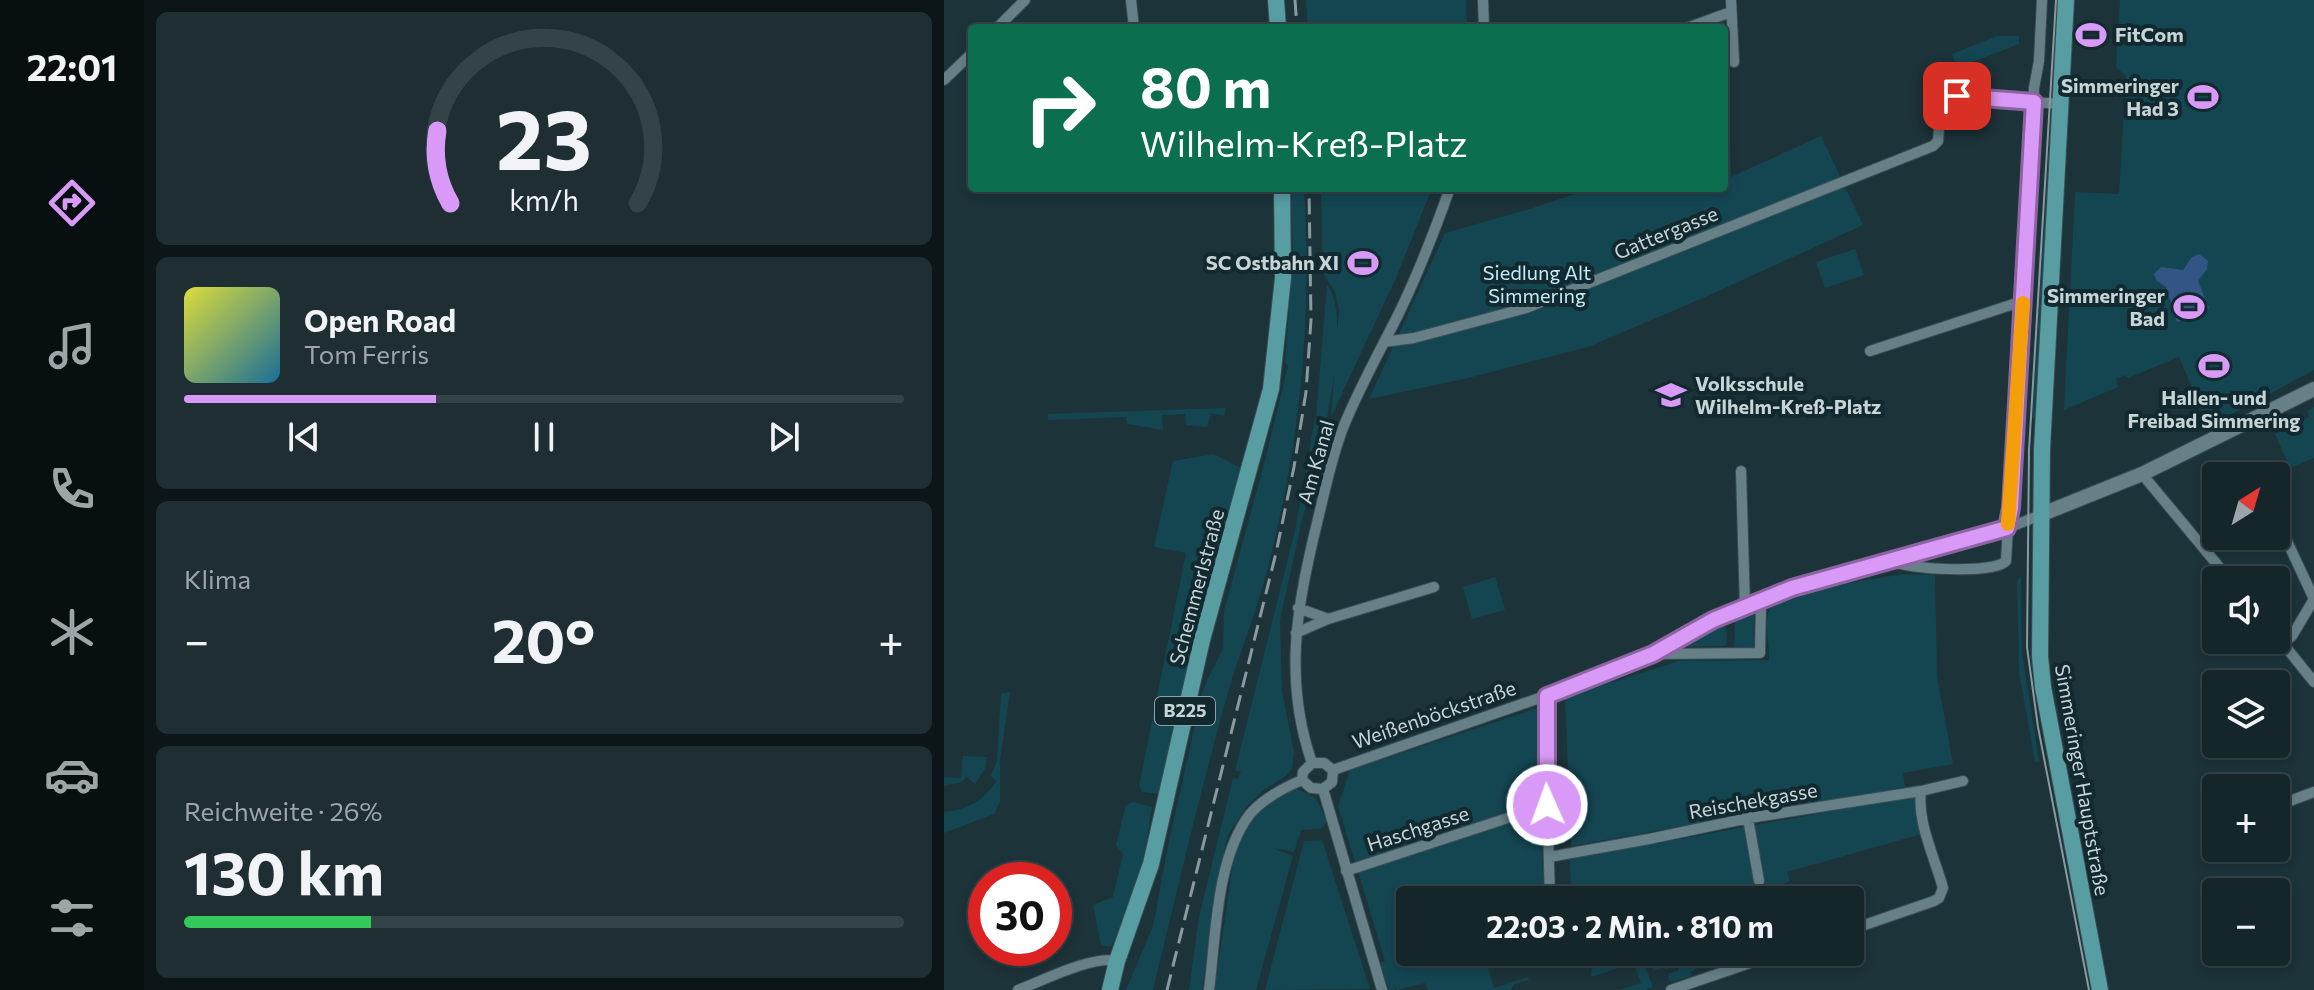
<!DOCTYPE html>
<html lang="de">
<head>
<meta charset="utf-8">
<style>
  body { margin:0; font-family:Commissioner,sans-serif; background:#1e2e33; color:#f1f3f6; height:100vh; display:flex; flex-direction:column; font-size:30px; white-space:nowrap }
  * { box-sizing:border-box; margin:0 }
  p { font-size:26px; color:#9da5a9 }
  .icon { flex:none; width:44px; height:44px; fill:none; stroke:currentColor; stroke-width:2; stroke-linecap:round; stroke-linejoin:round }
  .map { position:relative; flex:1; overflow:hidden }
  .sheet { display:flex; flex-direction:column; gap:12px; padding:12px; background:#0c1518; width:800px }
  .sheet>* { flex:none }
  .guide { position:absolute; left:24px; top:24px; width:760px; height:168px; border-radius:8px; box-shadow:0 4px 12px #0003,0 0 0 2px #344347; background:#0b6e4f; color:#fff; overflow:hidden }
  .needle { width:52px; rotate:37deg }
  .tools { position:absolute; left:1258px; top:462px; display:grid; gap:16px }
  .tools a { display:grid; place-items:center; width:88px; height:88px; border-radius:8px; background:#15262b; box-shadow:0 4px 12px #0003,0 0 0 2px #344347; font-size:40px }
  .speed { position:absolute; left:24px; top:862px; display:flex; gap:16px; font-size:40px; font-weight:700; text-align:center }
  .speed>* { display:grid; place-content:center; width:104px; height:104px; border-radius:50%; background:#15262b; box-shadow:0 4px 12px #0003,0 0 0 2px #344347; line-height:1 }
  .speed .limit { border:12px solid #d22; background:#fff; color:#111 }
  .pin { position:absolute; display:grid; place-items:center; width:68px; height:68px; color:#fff; margin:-34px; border-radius:16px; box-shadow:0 4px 12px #0006 }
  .me { position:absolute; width:88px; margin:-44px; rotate:358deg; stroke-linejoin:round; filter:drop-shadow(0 0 6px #0008) }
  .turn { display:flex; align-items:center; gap:28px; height:168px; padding:0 40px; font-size:36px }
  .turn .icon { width:104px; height:104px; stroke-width:2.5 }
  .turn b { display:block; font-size:56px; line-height:68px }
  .big { font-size:60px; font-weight:700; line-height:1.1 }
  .sheet .widget { flex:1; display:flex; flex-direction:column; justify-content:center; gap:12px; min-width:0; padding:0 28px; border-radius:12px; background:#1e2e33 }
  .sheet .dial { align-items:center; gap:0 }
  .dial svg { height:208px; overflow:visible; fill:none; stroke:#344347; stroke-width:7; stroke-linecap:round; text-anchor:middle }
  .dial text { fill:#f1f3f6; stroke:none }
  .song { display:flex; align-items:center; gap:24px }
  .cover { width:96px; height:96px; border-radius:12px; background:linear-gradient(135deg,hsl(60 70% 55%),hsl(200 70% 35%)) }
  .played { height:8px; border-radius:4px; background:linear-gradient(90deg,#d99af7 35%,#344347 35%) }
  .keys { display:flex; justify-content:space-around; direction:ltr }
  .heat { display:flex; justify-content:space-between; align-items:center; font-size:44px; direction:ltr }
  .charge { height:12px; border-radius:6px; background:linear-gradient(90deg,#34c759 26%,#344347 0) }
  .trip { position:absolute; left:452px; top:886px; width:468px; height:80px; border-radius:8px; background:#15262b; box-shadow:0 4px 12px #0003,0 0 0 2px #344347; font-weight:700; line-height:80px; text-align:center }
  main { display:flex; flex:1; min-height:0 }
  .tab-bar { display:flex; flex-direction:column; width:144px; justify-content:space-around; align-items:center; background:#080f11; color:#9da5a9 }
  .tab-bar .icon { width:56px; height:56px }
  .tab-bar .current { color:#d99af7 }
  .tab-bar b { font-size:36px; color:#f1f3f6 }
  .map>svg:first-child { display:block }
</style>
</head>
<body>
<main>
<nav class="tab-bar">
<b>22:01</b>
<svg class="icon current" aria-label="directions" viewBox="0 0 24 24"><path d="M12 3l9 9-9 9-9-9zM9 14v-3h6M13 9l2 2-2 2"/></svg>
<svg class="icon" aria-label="music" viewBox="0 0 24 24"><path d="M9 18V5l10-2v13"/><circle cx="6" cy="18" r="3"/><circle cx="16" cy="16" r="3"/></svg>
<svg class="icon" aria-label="phone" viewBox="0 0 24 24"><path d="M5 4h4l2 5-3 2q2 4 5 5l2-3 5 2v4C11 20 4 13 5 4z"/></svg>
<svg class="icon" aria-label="climate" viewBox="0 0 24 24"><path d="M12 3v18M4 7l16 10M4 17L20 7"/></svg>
<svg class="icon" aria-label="car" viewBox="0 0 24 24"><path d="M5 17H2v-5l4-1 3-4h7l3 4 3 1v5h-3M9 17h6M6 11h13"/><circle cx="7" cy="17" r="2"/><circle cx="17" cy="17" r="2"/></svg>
<svg class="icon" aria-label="filters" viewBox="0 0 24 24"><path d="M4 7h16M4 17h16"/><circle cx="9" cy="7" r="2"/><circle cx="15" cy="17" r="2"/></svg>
</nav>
<section class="sheet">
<div class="widget dial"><svg viewBox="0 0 100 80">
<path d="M14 69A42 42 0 1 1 86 69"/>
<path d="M14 69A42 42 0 0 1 9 41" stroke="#d99af7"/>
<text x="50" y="56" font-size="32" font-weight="700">23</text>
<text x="50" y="72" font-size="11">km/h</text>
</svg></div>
<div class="widget">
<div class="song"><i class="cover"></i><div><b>Open Road</b><p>Tom Ferris</p></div></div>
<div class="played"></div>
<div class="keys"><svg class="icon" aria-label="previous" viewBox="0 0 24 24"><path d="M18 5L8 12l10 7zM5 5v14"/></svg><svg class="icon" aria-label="pause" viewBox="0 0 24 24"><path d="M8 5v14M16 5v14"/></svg><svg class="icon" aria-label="next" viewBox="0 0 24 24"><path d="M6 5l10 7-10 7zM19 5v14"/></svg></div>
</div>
<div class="widget"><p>Klima</p>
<div class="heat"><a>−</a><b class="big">20°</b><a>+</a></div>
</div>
<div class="widget"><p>Reichweite · 26%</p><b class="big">130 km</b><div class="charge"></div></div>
</section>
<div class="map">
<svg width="1370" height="990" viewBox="0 0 1370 990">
  <rect width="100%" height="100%" fill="#1c3339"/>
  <path fill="#144652" d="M362,0H522L523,28H364Z
    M1176,0H1370V370L1267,425L1261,411H1258L1235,357L1184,378L1182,375L1172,379L1174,387L1120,410L1131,192L1175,194L1182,76L1172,67Z
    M1053,36H1075V44L1013,68L1008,54Z
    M1099,108L1079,446L1075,448L1093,117Z
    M1107,111H1110L1091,418H1088Z
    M786,135L787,177L877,136L919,225L759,298L644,347L520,379L425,399L501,233L589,208L648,188H780V138Z
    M347,188H360C368,320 357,439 324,567C312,615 292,660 280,707C254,800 232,895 209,990H182L209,926L223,851L259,689L279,649L280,611L319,468L344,366L341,363L349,253Z
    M377,188H488L452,278L387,417L395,309L391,292L379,273Z
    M911,249L920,275L881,288L872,262Z
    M383,285C403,309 389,386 383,418L372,416Z
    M1370,407V458L1346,468L1331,434L1365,417L1363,411Z
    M282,408L280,416L267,413L263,427L242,425L241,414L218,415L219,430L183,424L182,417L104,420V414Z
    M371,418L385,421L359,516L336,620L338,691L350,752L348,768L342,776L321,789L302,807L284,835L276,869L258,990H245L255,917L289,778L294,779L297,772L291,770L351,530Z
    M270,454L299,469L218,790L215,794L198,792L195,786L242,553L210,547L229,461Z
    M962,574L991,575L993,676L1009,764L959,773L961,787L835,809L833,803L773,813L774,820L627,846L621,697L735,661L825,660C826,646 820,623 825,610C833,592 940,577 962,574Z
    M551,577L561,610L528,619L519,587Z
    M1077,577L1078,653L1095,761L1091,762L1075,672L1073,580Z
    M811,610C810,621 807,635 813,647L790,648L791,619Z
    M779,624L782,625L783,644L780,646L738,647L735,650H729Z
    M66,692L56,760V802L50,814L0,833V812C23,810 40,801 52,781L47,775L53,761L57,694Z
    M593,708L600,900H466V952H585V955L544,968L550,988L584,977L585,980L570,984L567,990H484L481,983L453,990L451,986V990H445L436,963L441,961L394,806L406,770Z
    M19,756L43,757L41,769L31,784L23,777L17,782L0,786V777L17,778Z
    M353,789L372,798L383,822L376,829L357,830L350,852L329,848L349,856L312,990H270C275,959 280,928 284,897C287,879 288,859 295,842C305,819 327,794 353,789Z
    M970,796L978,834L843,872L846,881L837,885L843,900H824L817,879L814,880L819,900H627L626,859Z
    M189,802L208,807L199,864L170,941L166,947L157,945L149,905L169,897L179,854L172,845L182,805Z
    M378,840L426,989L321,990L360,841Z
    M628,952H687L648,964L629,959Z
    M695,952H712L717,969L709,971L705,953L697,956L709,987L701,990H675L697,983L690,963L647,977L648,966Z
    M715,952H740L762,961V964L746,972L747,976L726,982L724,974L735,970L733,965L721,970Z"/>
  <path fill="#325585" d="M1255,254L1264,261L1263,269L1254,281L1265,308L1233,322L1224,294L1220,298L1216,294L1217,289L1223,291L1222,287L1213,281L1210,274L1217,267L1239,270L1248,257Z"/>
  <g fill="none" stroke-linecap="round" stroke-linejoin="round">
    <g stroke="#3a4e54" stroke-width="12">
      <path id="minor" d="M187,0L190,28
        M539,0L540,28
        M787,0L790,62
        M53,28L81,0
        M743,28L787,12
        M0,80L28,53
        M440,342L470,338L582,308L989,146L994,141L997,102L1001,98L1018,96L1117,104
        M926,351L1079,301
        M797,471L801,607
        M1198,474L1286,580
        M1335,524L1370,599
        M946,560C961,570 1051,574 1062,561L1090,88L1095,61L1098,0
        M354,608L384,619
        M352,633L384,619L490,587
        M1332,635L1370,682
        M1339,643L1348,636L1370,599
        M711,654L816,653L817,601
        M603,696L601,721L606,900
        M368,763C339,679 353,606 373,523C381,491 387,459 399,428C415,388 436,351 455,313C475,272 491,230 506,188
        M389,770L667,673C728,645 785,609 849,587C931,560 1018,549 1096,515
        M358,780L367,788L379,789L388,782L389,770
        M358,780L359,772L368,763H380L389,770
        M379,789L438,990
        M1332,806L1370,792
        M802,807L815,881
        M1269,830L1272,829
        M605,857L705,839L805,818L977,791L1019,781
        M402,871L603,805
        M906,930L990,901L995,898L999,888C991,858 973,823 977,791
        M74,990C98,981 149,955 173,961
        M265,990C272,936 272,858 306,814C320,798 339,788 358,780
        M727,990L838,952"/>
    </g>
    <g stroke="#3a4e54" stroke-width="16">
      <path id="secondary" d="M1096,515L1198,474L1370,389"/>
    </g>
    <g stroke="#3a4e54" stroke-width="18">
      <path id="primary" d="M332,0L334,28
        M1122,0L1098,449L1096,656L1099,687L1156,990
        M166,990L173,961L207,864L258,640L327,389L339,278L338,188"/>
    </g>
    <use href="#minor" stroke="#678087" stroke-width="10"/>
    <use href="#secondary" stroke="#678087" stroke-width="14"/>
    <use href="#primary" stroke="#579da1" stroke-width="16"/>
    <path stroke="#899a9f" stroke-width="2" d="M1112,0L1085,450L1083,647L1094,727L1145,990"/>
    <path stroke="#899a9f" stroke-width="3" stroke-dasharray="16 8" stroke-linecap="butt" d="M351,0L353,28
      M223,990L332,553L350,467L362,392L367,320L365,188"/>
  </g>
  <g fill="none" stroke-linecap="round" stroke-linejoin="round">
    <g stroke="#8d64a1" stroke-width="20">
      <path id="route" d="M603,805V696L709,654L769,620L848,588L1063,528L1067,508L1090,102L1013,96"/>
    </g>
    <use href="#route" stroke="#d99af7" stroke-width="14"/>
    <path stroke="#f59e0b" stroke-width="14" d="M1064,524L1079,303"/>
  </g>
  <defs>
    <g id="stadium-bare" transform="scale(2.4)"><path d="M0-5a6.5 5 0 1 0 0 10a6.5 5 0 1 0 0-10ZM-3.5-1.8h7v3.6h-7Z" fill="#d99af7" stroke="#12292f" stroke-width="2.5" paint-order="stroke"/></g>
    <g id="school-bare" transform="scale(2.4)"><path d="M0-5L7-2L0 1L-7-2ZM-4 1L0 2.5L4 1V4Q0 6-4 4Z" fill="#d99af7" stroke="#12292f" stroke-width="2.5" paint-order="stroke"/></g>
  </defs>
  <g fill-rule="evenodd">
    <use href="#stadium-bare" x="1147" y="35"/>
    <use href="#stadium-bare" x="1259" y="97"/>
    <use href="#stadium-bare" x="419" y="263"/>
    <use href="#stadium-bare" x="1245" y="307"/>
    <use href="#stadium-bare" x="1270" y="366"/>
    <use href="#school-bare" x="727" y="395"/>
  </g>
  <g text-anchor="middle" stroke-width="8" stroke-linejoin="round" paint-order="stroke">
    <rect fill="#12292f" stroke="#90a1a5" stroke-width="2" x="211" y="697" width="60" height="28" rx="6"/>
    <g font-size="18" font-weight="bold" fill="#c6d4d8">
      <text x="241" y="717">B225</text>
    </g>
    <g font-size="20" font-weight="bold" fill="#c6d4d8" stroke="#12292f" text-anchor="end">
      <text x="1171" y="42" text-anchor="start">FitCom</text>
      <text x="1235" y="93">Simmeringer<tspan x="1235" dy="23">Had 3</tspan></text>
      <text x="395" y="270">SC Ostbahn XI</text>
      <text x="1221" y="303">Simmeringer<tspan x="1221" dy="23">Bad</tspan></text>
      <text x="751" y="391" text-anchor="start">Volksschule<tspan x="751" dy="23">Wilhelm-Kreß-Platz</tspan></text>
      <text x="1270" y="405" text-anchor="middle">Hallen- und<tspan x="1270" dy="23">Freibad Simmering</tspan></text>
    </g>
    <g font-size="20" fill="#c6d4d8" stroke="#12292f">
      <text transform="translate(722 233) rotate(-22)" y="7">Gattergasse</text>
      <text transform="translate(372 462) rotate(-74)" y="7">Am Kanal</text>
      <text transform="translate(253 587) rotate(-75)" y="7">Schemmerlstraße</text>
      <text transform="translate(490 715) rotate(-19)" y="7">Weißenböckstraße</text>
      <text transform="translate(1138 780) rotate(80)" y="7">Simmeringer Hauptstraße</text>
      <text transform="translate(809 801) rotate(-10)" y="7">Reischekgasse</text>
      <text transform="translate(474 829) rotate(-18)" y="7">Haschgasse</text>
    </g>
    <g font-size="20" fill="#c1ecf8" stroke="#12292f">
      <text x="593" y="280">Siedlung Alt<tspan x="593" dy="23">Simmering</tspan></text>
    </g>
  </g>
</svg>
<div class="tools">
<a><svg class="needle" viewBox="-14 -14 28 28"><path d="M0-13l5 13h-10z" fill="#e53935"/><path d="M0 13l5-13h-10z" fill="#9da5a9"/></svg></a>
<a><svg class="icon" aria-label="sound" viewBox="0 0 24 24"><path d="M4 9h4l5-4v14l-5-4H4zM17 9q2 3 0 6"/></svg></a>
<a><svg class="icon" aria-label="layers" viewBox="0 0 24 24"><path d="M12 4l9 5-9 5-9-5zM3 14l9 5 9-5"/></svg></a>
<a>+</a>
<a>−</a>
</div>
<div class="speed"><div class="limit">30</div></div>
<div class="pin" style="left:1013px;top:96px;background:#d93025"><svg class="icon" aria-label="arrive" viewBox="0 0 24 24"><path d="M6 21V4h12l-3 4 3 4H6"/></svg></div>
<svg class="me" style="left:603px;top:805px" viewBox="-20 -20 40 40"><circle r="17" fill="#d99af7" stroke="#fff" stroke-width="3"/><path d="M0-11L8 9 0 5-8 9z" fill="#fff"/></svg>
<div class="trip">22:03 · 2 Min. · 810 m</div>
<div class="guide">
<div class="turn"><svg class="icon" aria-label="right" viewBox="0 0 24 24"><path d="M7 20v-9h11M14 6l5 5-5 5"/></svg><div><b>80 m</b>Wilhelm-Kreß-Platz</div></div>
</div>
</div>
</main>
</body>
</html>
